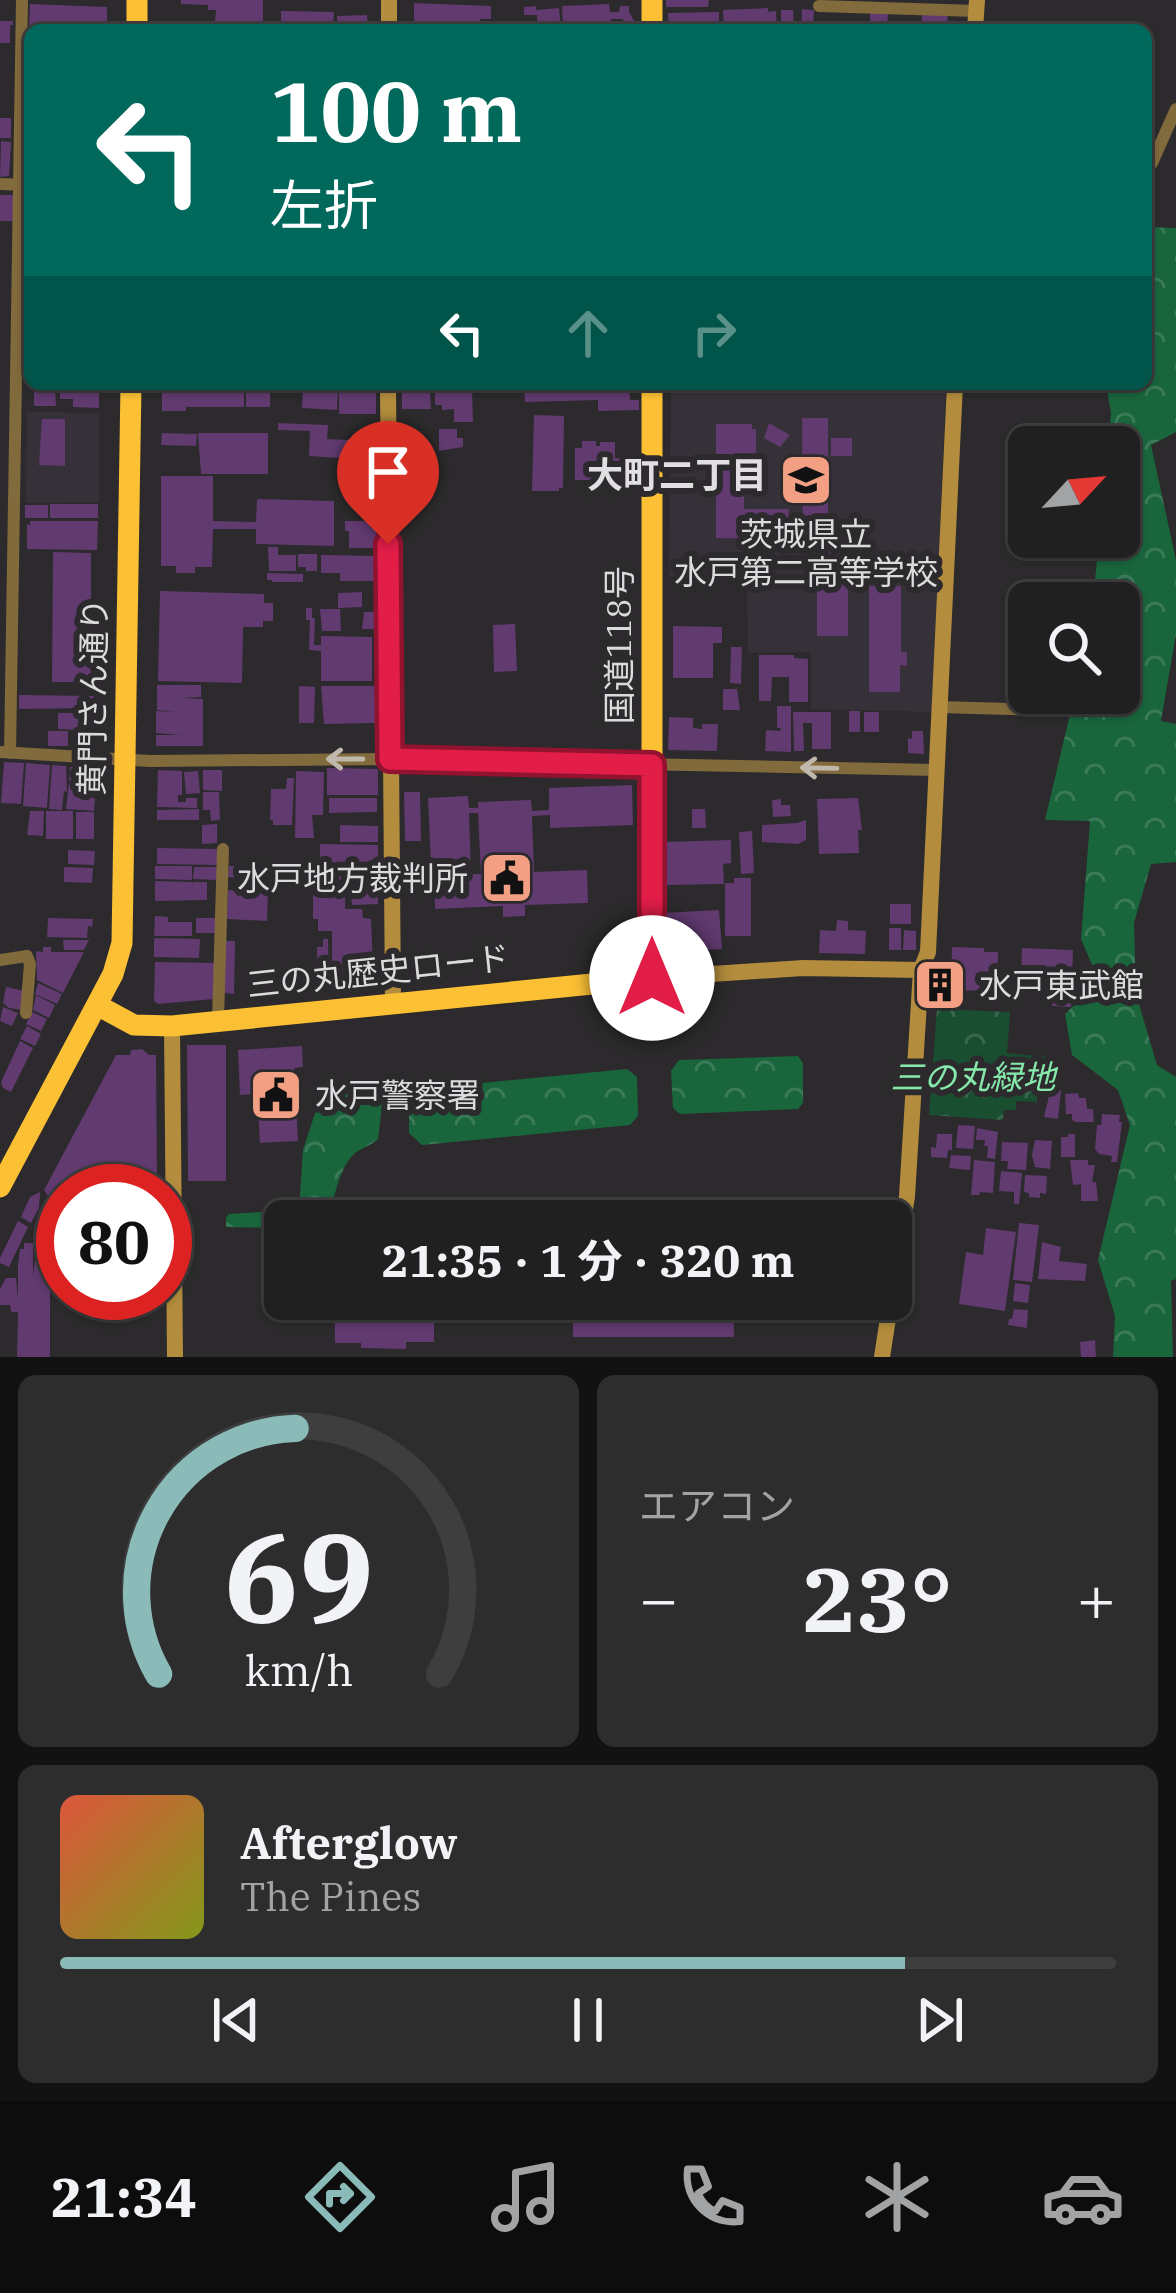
<!DOCTYPE html>
<html lang="ja">
<head>
<meta charset="utf-8">
<style>
  body { margin:0; font-family:"IBM Plex Serif","Noto Sans JP",serif; background:#2d2d2e; color:#f1f3f6; height:100vh; display:flex; flex-direction:column; font-size:45px; white-space:nowrap }
  * { box-sizing:border-box; margin:0 }
  p { font-size:39px; color:#a2a3a5 }
  .icon { flex:none; width:66px; height:66px; fill:none; stroke:currentColor; stroke-width:2; stroke-linecap:round; stroke-linejoin:round }
  .map { position:relative; height:1357px; overflow:hidden }
  .details { display:flex; flex-direction:column; gap:18px; padding:18px; background:#121212; flex:1 }
  .details>* { flex:none }
  .banner { position:absolute; left:24px; top:24px; width:1128px; height:366px; border-radius:18px; box-shadow:0 3px 9px #0004,0 0 0 3px #3e3e3f; background:#00695c; color:#fff; overflow:hidden }
  .needle { width:78px; rotate:64deg }
  .fabs { position:absolute; left:1008px; top:426px; display:grid; gap:24px }
  .fabs a { display:grid; place-items:center; width:132px; height:132px; border-radius:18px; background:#212021; box-shadow:0 3px 9px #0004,0 0 0 3px #3e3e3f; font-size:60px }
  .speed { position:absolute; left:36px; top:1164px; display:flex; gap:24px; font-size:60px; font-weight:700; text-align:center }
  .speed>* { display:grid; place-content:center; width:156px; height:156px; border-radius:50%; background:#212021; box-shadow:0 3px 9px #0004,0 0 0 3px #3e3e3f; line-height:1 }
  .speed .limit { border:18px solid #d22; background:#fff; color:#111 }
  .pin { position:absolute; display:grid; place-items:center; width:102px; height:102px; color:#fff; margin:-123px -51px; border-radius:50% 50% 50% 0; rotate:-45deg; box-shadow:0 0 12px #0007 }
  .pin .icon { rotate:45deg }
  .me { position:absolute; width:132px; margin:-66px; rotate:0deg; stroke-linejoin:round; filter:drop-shadow(0 0 9px #0008) }
  .turn { display:flex; align-items:center; gap:42px; height:252px; padding:0 48px; font-size:54px }
  .turn .icon { width:156px; height:156px; stroke-width:2.5 }
  .turn b { display:block; font-size:84px; line-height:102px }
  .lanes { display:flex; align-items:center; height:114px; padding:0 48px; background:#0003; justify-content:center; gap:60px; direction:ltr }
  .lanes .off { opacity:.35 }
  .big { font-size:90px; font-weight:700; line-height:1.1 }
  .details .widget { flex:1; display:flex; flex-direction:column; justify-content:center; gap:18px; min-width:0; padding:0 42px; border-radius:18px; background:#2d2d2e }
  .details .dial { align-items:center; gap:0 }
  .dial svg { height:312px; overflow:visible; fill:none; stroke:#3e3e3f; stroke-width:7; stroke-linecap:round; text-anchor:middle }
  .dial text { fill:#f1f3f6; stroke:none }
  .song { display:flex; align-items:center; gap:36px }
  .cover { width:144px; height:144px; border-radius:18px; background:linear-gradient(135deg,hsl(10 70% 55%),hsl(70 70% 35%)) }
  .played { height:12px; border-radius:6px; background:linear-gradient(90deg,#8bbbb9 80%,#3e3e3f 80%) }
  .keys { display:flex; justify-content:space-around; direction:ltr }
  .heat { display:flex; justify-content:space-between; align-items:center; font-size:66px; direction:ltr }
  .details .tiles { flex:1; display:grid; gap:18px; grid-template-columns:1fr 1fr }
  .widget:last-child { grid-column:span 2 }
  .trip { position:absolute; left:264px; top:1200px; width:648px; height:120px; border-radius:18px; background:#212021; box-shadow:0 3px 9px #0004,0 0 0 3px #3e3e3f; font-weight:700; line-height:120px; text-align:center }
  .tabs { display:flex; height:192px; justify-content:space-around; align-items:center; background:#0d0d0d; color:#a2a3a5 }
  .tabs .icon { width:84px; height:84px }
  .tabs .current { color:#8bbbb9 }
  .tabs b { font-size:54px; color:#f1f3f6 }
  .map>svg:first-child { display:block }
</style>
</head>
<body>
<div class="map">
<svg width="1176" height="1357" viewBox="0 0 1176 1357">
  <defs>
    <pattern id="forest-crowns" width="20" height="18" patternUnits="userSpaceOnUse" patternTransform="scale(3)"><rect width="20" height="18" fill="#19653c"/><path d="M2 6a3 3 0 1 1 6 0M12 15a3 3 0 1 1 6 0" fill="none" stroke="#3a7a58"/></pattern>
    <pattern id="park-crowns" width="20" height="18" patternUnits="userSpaceOnUse" patternTransform="scale(3)"><rect width="20" height="18" fill="#194e30"/><path d="M2 6a3 3 0 1 1 6 0M12 15a3 3 0 1 1 6 0" fill="none" stroke="#3a674d"/></pattern>
  </defs>
  <rect width="100%" height="100%" fill="#2c2a2c"/>
  <path fill="#363138" d="M671,384H946L932,712L811,709V652L748,653L747,580L669,577Z
    M27,412L99,413V502L26,503Z"/>
  <path fill="url(#forest-crowns)" d="M1146,227L1176,228V432L1151,445L1176,560V634L1161,721L1176,724V862L1151,864L1134,923L1136,994L1157,1065L1176,1077V1279L1171,1281L1173,1357H1113L1115,1316L1098,1260L1130,1125L1118,1090L1072,1055L1065,1014L1099,981L1081,939L1090,821L1045,820L1075,693H1119V603H1093L1099,537H1119V447H1108L1111,413L1106,384H1146Z
    M798,1056L803,1063V1103L798,1109L680,1114L673,1108L671,1071L679,1060Z
    M627,1069L637,1077L638,1116L630,1125L422,1145L409,1133V1094L420,1089Z
    M357,1081L373,1087L383,1098L378,1139C371,1146 360,1148 353,1155C338,1170 334,1202 327,1221H285V1228L226,1227V1218L229,1214L299,1210L303,1150L322,1092L335,1084Z"/>
  <path fill="url(#park-crowns)" d="M937,1009L1010,1012L1007,1053L1055,1058V1086H1047V1095H1037V1102L1016,1101V1110H1004L1003,1120L929,1115Z"/>
  <path fill="#613a70" fill-rule="evenodd" d="M181,0H263V23L215,22L216,10H208V5L181,4Z
    M666,0H709L708,7H666Z
    M414,3L491,6V19H480V30H414Z
    M30,4L107,7V29L29,27Z
    M609,4L610,12H619L620,6H629V12L635,22L631,29L622,19H611L612,30H563L562,6Z
    M536,6V10L559,8L561,30H538L537,15H524V7Z
    M768,8V12L776,11L777,30L724,29L723,10Z
    M802,9L814,10L813,30H801Z
    M781,10H793L794,30H781Z
    M281,11L334,12L333,26H317V30H288V22H281Z
    M719,12V30H669L668,13Z
    M870,12H888L887,30H870Z
    M922,14L947,15L949,30H922Z
    M367,15L368,30H338L337,16Z
    M0,21H13V25H10V43H0Z
    M0,118H11V138H0Z
    M1,141L11,142L9,176L0,177Z
    M0,195H15V221H0Z
    M162,384H244V407H186V411H162Z
    M246,384H262V391H270V407H246Z
    M524,384H629L630,400H639V410L598,411V400L525,402Z
    M690,384H766V393H690Z
    M303,387L338,388L337,410L302,408Z
    M60,388H99V408L73,407V399H60Z
    M34,389H55L56,406H34Z
    M339,391L376,392V414H339Z
    M472,391L473,422H454V409L442,410V405H435V392Z
    M430,392L431,409H402V393Z
    M534,415L564,416L563,488H559V491H532Z
    M802,418H828V532H848V636H817V545H803Z
    M42,419H65V466L39,465Z
    M278,423L328,425L327,439L374,441L373,460L309,456L310,431L278,430Z
    M769,423L790,435L780,447L764,438Z
    M716,424H752V429H756V465L744,471V509H789L786,539L716,538Z
    M439,429H457V438H463V447L439,451Z
    M162,433L197,434L196,446L161,445Z
    M198,433H268V474H201Z
    M831,438H852V456H831Z
    M582,441H596V446H600V442H615V458H634L635,468L614,470V480H575V448H582Z
    M161,476H213V521L256,522L257,499L334,501V546L256,544V529H213L212,567H195V573H176V566H161Z
    M50,504H98V518H50Z
    M25,505H48V518H25Z
    M30,521H98L97,550L27,549V524L30,525Z
    M345,521H376L377,548H349V531H345Z
    M268,547H278V555H296V571H269Z
    M53,552L91,553V682H52Z
    M298,554H317V571H306V567H298Z
    M321,555L376,556V581H340V573H321Z
    M896,560L897,574L870,575V561Z
    M267,573L303,574V582H272V580H267Z
    M869,586H901V652H907V666L900,665V692H869Z
    M160,591L264,594V603H273V621H263V627H243L242,683L158,681Z
    M362,592V607L338,608V593Z
    M306,608H312V618H315L314,645H321V636L372,637V681H321V651L309,650L310,620H306Z
    M320,609H340L341,631H322Z
    M364,612H377V629H362Z
    M515,624L517,671L494,672L493,625Z
    M673,626L722,627V643H713V678H673Z
    M731,647H742L741,684L730,683Z
    M759,655H794V658L808,659V702H789V677H772L771,701H759Z
    M157,685H201V697L182,698L203,699V746H156V735H181L156,733V711L175,712L157,710Z
    M299,686L315,687L314,723H299Z
    M321,686H375L376,723L324,724Z
    M723,689H737L740,710H723Z
    M19,695L94,696L96,708L19,709Z
    M777,706H791V752L765,751L766,730L780,731L781,728H777Z
    M849,711H860V732H849Z
    M793,712H831V749H812V723H803L804,751H794Z
    M864,712H879V732H864Z
    M58,713H96V748H76L79,730L58,729Z
    M669,717L693,718V728L702,729V724H718L717,751L668,750Z
    M48,731H68V746H48Z
    M912,731H923L924,754L908,753V738L912,739Z
    M4,762L24,763L21,804L1,803Z
    M26,763L50,765L47,808L23,806Z
    M52,765L66,766L67,792L64,791L62,810L49,809Z
    M70,767L96,769L95,796H74L95,798L94,811L66,809L69,783L87,784L69,781Z
    M327,768L378,769V795H327Z
    M158,770L182,771V795H178V802H186V798H197V808L157,807Z
    M203,770H222V791L203,790Z
    M198,771L200,793L186,794L184,772Z
    M296,771L324,772L323,815H312L314,838H295Z
    M287,778H294L292,825H273V820H270L271,789H286Z
    M632,785L633,825L550,828V815L532,816L534,872L587,870L588,903L525,905V916L503,917V906L435,909L434,876L466,874L465,869H449L448,864L431,865L428,798L468,796L469,808H478V802L531,800L532,811L549,810V788ZM469,813H478L481,874H471Z
    M203,792H219L220,820L211,821L210,810H203Z
    M404,792H420L421,841H405Z
    M329,798H377V812L329,813Z
    M858,798L862,830H858L859,853L819,854L817,799Z
    M781,799V805H790L791,816L773,817L772,800Z
    M199,809V820H157V810Z
    M692,809H705L706,828H692Z
    M30,811H44L43,836L27,835Z
    M46,811H73V839H46Z
    M76,812H94V839H76Z
    M806,820V840L798,844L762,842V825L797,823Z
    M217,824V843L202,844V825Z
    M340,825L378,826V842H340Z
    M752,831L754,873L741,874L739,832Z
    M731,840V863L723,864L724,884L665,885L664,842Z
    M320,844L378,845V863H320Z
    M157,848L219,849V865L157,864Z
    M68,850L95,851L94,865L68,864Z
    M336,865H376V881L335,880Z
    M155,866H192V880L155,879Z
    M229,866L261,868L260,889L246,888V878L228,877Z
    M64,867L93,868L92,883L64,882Z
    M194,867H217V880L193,879Z
    M734,878H751V936H725V883H734Z
    M155,881L192,882L193,884V882H207V900L155,901Z
    M228,890L268,892L267,921L227,919Z
    M351,890H378V904L352,905Z
    M313,895H345V909H362L363,918L371,919L373,966L364,967V980L332,981V931H318V919H313Z
    M890,904H911V924H890Z
    M719,910L722,949L666,952L663,913Z
    M155,916L168,917V922H192V936H154Z
    M48,918L93,919L92,927L88,926L87,938L47,937Z
    M196,918H215V933H196Z
    M837,920L848,921V930L866,931L865,954L819,953L820,930L836,931Z
    M889,928H901V950H889Z
    M904,930L916,931V950H903Z
    M154,938L200,939L199,958L154,957Z
    M323,939H328L329,986L318,987L317,947H323Z
    M63,940H89L84,950H64Z
    M225,941H235L234,994L224,993Z
    M43,947H51V952H84L63,993L37,980L36,951L43,952Z
    M952,947L984,948V952H998L997,990L951,991Z
    M1022,948L1073,950L1071,1007L1052,1006L1053,976L1021,974Z
    M155,962L215,963L214,999L158,1004L154,1001Z
    M38,983L62,994L57,1004L35,994Z
    M6,987L25,991L22,1010L9,1008L3,1003Z
    M36,995L55,1005L49,1018L33,1010Z
    M3,1007L18,1013L12,1026L0,1021Z
    M32,1012L47,1019L41,1031L26,1024Z
    M27,1026L41,1034L35,1046L20,1039Z
    M20,1041L33,1048L11,1092L3,1088L1,1082Z
    M187,1045H226V1181H188Z
    M302,1046L303,1067L294,1068L298,1141L260,1143L257,1094L240,1095L238,1050Z
    M142,1049L149,1055H156L157,1191H63V1221H48L49,1197L44,1190L116,1055H130L131,1050Z
    M961 1075a14 14 0 1 1 28 0a14 14 0 1 1-28 0Z
    M1051,1088L1061,1090L1058,1119L1044,1117Z
    M1078,1093L1079,1098H1086L1087,1109H1093L1094,1122H1076L1072,1120V1114H1066L1065,1094Z
    M1102,1114L1120,1115L1119,1122H1122L1117,1162H1111L1112,1156L1099,1154L1095,1149L1097,1125H1101Z
    M958,1125L975,1126L973,1149L956,1148Z
    M977,1128L998,1132L995,1159L987,1158L988,1146H984L985,1140H976Z
    M937,1134H952V1150H948L947,1158L931,1157V1147L936,1148Z
    M1068,1134H1075V1157H1061V1137H1068Z
    M1035,1140L1052,1141L1050,1169L1035,1167L1032,1155Z
    M1002,1142L1028,1143L1026,1170L1007,1169L1008,1161H1001Z
    M951,1155L971,1156L970,1170L949,1168Z
    M974,1160L995,1162L993,1193L980,1192L979,1195H971Z
    M1070,1160H1088V1165H1095L1092,1182H1096L1098,1201H1081V1184L1073,1185Z
    M1001,1171L1022,1173L1019,1204H1014V1192L999,1191Z
    M1025,1175L1047,1176L1046,1194L1040,1193V1198L1029,1197V1193L1024,1192Z
    M40,1192L39,1208L31,1223L21,1217L30,1197Z
    M18,1221L28,1227L9,1267L0,1263V1258Z
    M1019,1223L1039,1225L1032,1282L1013,1280Z
    M986,1228L1016,1232L1005,1311L959,1304L966,1252L983,1255Z
    M1042,1242L1061,1247L1059,1261L1087,1264L1085,1281L1038,1279Z
    M24,1243H33V1275L35,1261H49L50,1265V1357H17L18,1312H11L10,1305H0V1289L6,1278H16L18,1300V1265L20,1249H24Z
    M1015,1283L1030,1285L1028,1303L1013,1301Z
    M335,1299H434V1342H406V1349L361,1348V1343H335Z
    M573,1299H733L734,1337H573Z
    M1014,1309L1028,1310L1027,1328L1008,1325L1009,1319H1012Z
    M1095,1340L1096,1357H1081L1080,1342Z"/>
  <g fill="none" stroke-linecap="round" stroke-linejoin="round">
    <path stroke="#816a3b" stroke-width="12" d="M819,6L976,11
      M1146,167L1152,163L1176,109
      M0,184L30,185
      M939,707L1082,711
      M0,752L150,761L390,759L936,770
      M10,753L22,0
      M0,960L27,956L30,964L26,1013
      M218,1021L223,849"/>
    <path stroke="#b38d3d" stroke-width="16" d="M389,0V30
      M975,30L977,0
      M388,384L393,1003
      M652,978L803,968L921,970
      M172,1026L175,1357
      M882,1357L907,1196L921,970L928,952L955,384"/>
    <path stroke="#fcc035" stroke-width="21" d="M652,0V30
      M137,30V0
      M97,1005L134,1025L172,1026L652,978V384
      M0,1187L113,974L122,943L131,384"/>
  </g>
  <defs><path id="oneway-shaft" d="M-6 0H5M1.5-3L5.5 0L1.5 3" fill="none" stroke-width="1.6" stroke-linecap="round" stroke-linejoin="round" transform="scale(3)"/></defs>
  <g stroke="#c0b8ac">
    <use href="#oneway-shaft" transform="translate(345 759) rotate(180)"/>
    <use href="#oneway-shaft" transform="translate(819 768) rotate(-179)"/>
  </g>
  <g fill="none" stroke-linecap="round" stroke-linejoin="round">
    <g stroke="#92132f" stroke-width="30">
      <path id="route" d="M388,544L390,759L652,765V978"/>
    </g>
    <use href="#route" stroke="#e11d48" stroke-width="21"/>
  </g>
  <defs>
    <g id="school-square" transform="scale(2.7)"><rect x="-9" y="-9" width="18" height="18" rx="4" fill="#f39f83" stroke="#2c2a2c"/><path d="M0-5L7-2L0 1L-7-2ZM-4 1L0 2.5L4 1V4Q0 6-4 4Z" fill="#111"/></g>
    <g id="civic-square" transform="scale(2.7)"><rect x="-9" y="-9" width="18" height="18" rx="4" fill="#f39f83" stroke="#2c2a2c"/><path d="M-.6-6.5H3V-4.5H.6V-3L4-1V1h2V6H-6V1h2V-1L-.6-3ZM-1.2 2.5V6h2.4V2.5Z" fill="#111"/></g>
    <g id="building-square" transform="scale(2.7)"><rect x="-9" y="-9" width="18" height="18" rx="4" fill="#f39f83" stroke="#2c2a2c"/><path d="M-4-6H4V6H1V3H-1V6H-4ZM-2.5-4.3h1.7v1.8h-1.7ZM.8-4.3h1.7v1.8H.8ZM-2.5-1h1.7V.8h-1.7ZM.8-1h1.7V.8H.8Z" fill="#111"/></g>
  </defs>
  <g fill-rule="evenodd">
    <use href="#school-square" x="806" y="480"/>
    <use href="#civic-square" x="507" y="878"/>
    <use href="#building-square" x="940" y="985"/>
    <use href="#civic-square" x="276" y="1095"/>
  </g>
  <g text-anchor="middle" stroke-width="12" stroke-linejoin="round" paint-order="stroke">
    <g font-size="33" fill="#dbdadc" stroke="#2c2a2c" text-anchor="start">
      <text x="806" y="546" text-anchor="middle">茨城県立<tspan x="806" dy="38">水戸第二高等学校</tspan></text>
      <text x="468" y="890" text-anchor="end">水戸地方裁判所</text>
      <text x="979" y="997">水戸東武館</text>
      <text x="315" y="1107">水戸警察署</text>
    </g>
    <g font-size="33" fill="#dbdadc" stroke="#2c2a2c">
      <text transform="translate(619 645) rotate(-90)" y="12">国道118号</text>
      <text transform="translate(93 697) rotate(-89)" y="12">黄門さん通り</text>
      <text transform="translate(378 971) rotate(-6)" y="12">三の丸歴史ロード</text>
    </g>
    <g font-size="33" font-style="italic" fill="#86e8aa" stroke="#2c2a2c">
      <text x="973" y="1089">三の丸緑地</text>
    </g>
    <g font-size="36" font-weight="bold" fill="#e1dfe2" stroke="#2c2a2c">
      <text x="677" y="488">大町二丁目</text>
    </g>
  </g>
</svg>
<div class="fabs">
<a><svg class="needle" viewBox="-14 -14 28 28"><path d="M0-13l5 13h-10z" fill="#e53935"/><path d="M0 13l5-13h-10z" fill="#a2a3a5"/></svg></a>
<a><svg class="icon" aria-label="search" viewBox="0 0 24 24"><circle cx="10" cy="10" r="6"/><path d="M15 15l6 6"/></svg></a>
</div>
<div class="speed"><div class="limit">80</div></div>
<div class="pin" style="left:388px;top:544px;background:#d93025"><svg class="icon" aria-label="arrive" viewBox="0 0 24 24"><path d="M6 21V4h12l-3 4 3 4H6"/></svg></div>
<svg class="me" style="left:652px;top:978px" viewBox="-20 -20 40 40"><circle r="19" fill="#fff"/><path d="M0-13L10 11 0 6-10 11z" fill="#e11d48"/></svg>
<div class="trip">21:35 · 1 分 · 320 m</div>
<div class="banner">
<div class="turn"><svg class="icon" aria-label="left" viewBox="0 0 24 24"><path d="M17 20v-9H6M10 6l-5 5 5 5"/></svg><div><b>100 m</b>左折</div></div>
<div class="lanes"><svg class="icon" aria-label="left" viewBox="0 0 24 24"><path d="M17 20v-9H6M10 6l-5 5 5 5"/></svg><svg class="icon off" aria-label="ahead" viewBox="0 0 24 24"><path d="M12 20V5M6 11l6-6 6 6"/></svg><svg class="icon off" aria-label="right" viewBox="0 0 24 24"><path d="M7 20v-9h11M14 6l5 5-5 5"/></svg></div>
</div>
</div>
<section class="details">
<div class="tiles">
<div class="widget dial"><svg viewBox="0 0 100 80">
<path d="M14 69A42 42 0 1 1 86 69"/>
<path d="M14 69A42 42 0 0 1 49 6" stroke="#8bbbb9"/>
<text x="50" y="56" font-size="32" font-weight="700">69</text>
<text x="50" y="72" font-size="11">km/h</text>
</svg></div>
<div class="widget"><p>エアコン</p>
<div class="heat"><a>−</a><b class="big">23°</b><a>+</a></div>
</div>
<div class="widget">
<div class="song"><i class="cover"></i><div><b>Afterglow</b><p>The Pines</p></div></div>
<div class="played"></div>
<div class="keys"><svg class="icon" aria-label="previous" viewBox="0 0 24 24"><path d="M18 5L8 12l10 7zM5 5v14"/></svg><svg class="icon" aria-label="pause" viewBox="0 0 24 24"><path d="M8 5v14M16 5v14"/></svg><svg class="icon" aria-label="next" viewBox="0 0 24 24"><path d="M6 5l10 7-10 7zM19 5v14"/></svg></div>
</div>
</div>
</section>
<nav class="tabs">
<b>21:34</b>
<svg class="icon current" aria-label="directions" viewBox="0 0 24 24"><path d="M12 3l9 9-9 9-9-9zM9 14v-3h6M13 9l2 2-2 2"/></svg>
<svg class="icon" aria-label="music" viewBox="0 0 24 24"><path d="M9 18V5l10-2v13"/><circle cx="6" cy="18" r="3"/><circle cx="16" cy="16" r="3"/></svg>
<svg class="icon" aria-label="phone" viewBox="0 0 24 24"><path d="M5 4h4l2 5-3 2q2 4 5 5l2-3 5 2v4C11 20 4 13 5 4z"/></svg>
<svg class="icon" aria-label="climate" viewBox="0 0 24 24"><path d="M12 3v18M4 7l16 10M4 17L20 7"/></svg>
<svg class="icon" aria-label="car" viewBox="0 0 24 24"><path d="M5 17H2v-5l4-1 3-4h7l3 4 3 1v5h-3M9 17h6M6 11h13"/><circle cx="7" cy="17" r="2"/><circle cx="17" cy="17" r="2"/></svg>
</nav>
</body>
</html>
